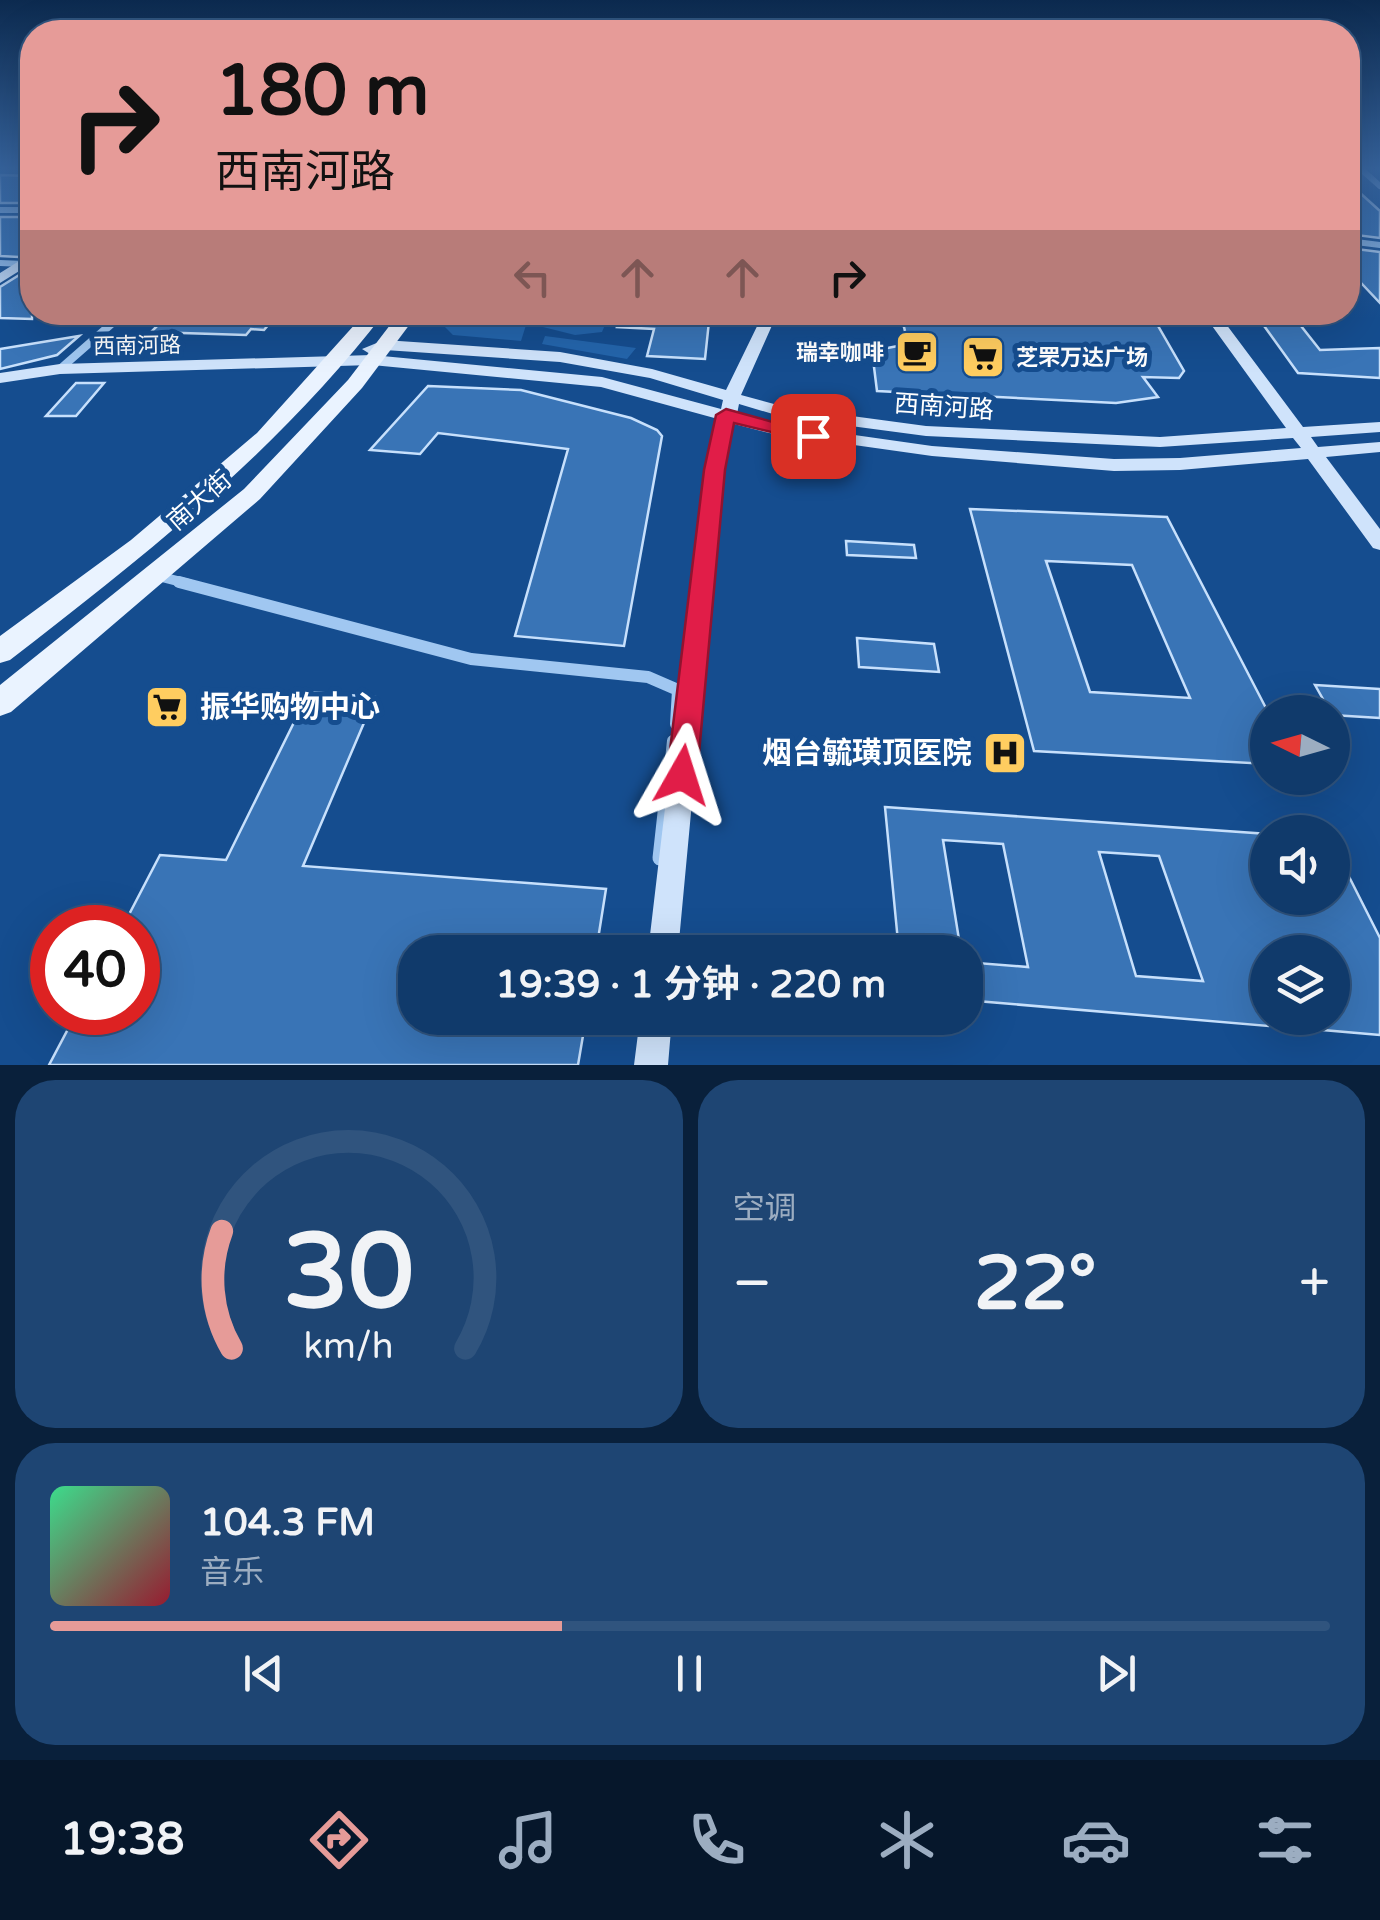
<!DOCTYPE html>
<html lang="zh">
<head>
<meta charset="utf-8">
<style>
  body { margin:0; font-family:"Varela Round","Noto Sans SC",sans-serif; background:#1e4573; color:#f1f3f6; height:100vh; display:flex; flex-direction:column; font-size:38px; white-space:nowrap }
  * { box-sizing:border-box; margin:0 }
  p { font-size:32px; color:#9cadc1 }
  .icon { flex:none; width:55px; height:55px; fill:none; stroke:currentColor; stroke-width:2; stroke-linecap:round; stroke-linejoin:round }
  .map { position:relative; height:1065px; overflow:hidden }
  .side { display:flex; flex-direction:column; gap:15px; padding:15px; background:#09203b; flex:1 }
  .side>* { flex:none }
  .hud { position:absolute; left:20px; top:20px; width:1340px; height:305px; border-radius:40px; box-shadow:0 10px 40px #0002,0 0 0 2px #30547e; background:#e69b98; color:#111; overflow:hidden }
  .needle { width:65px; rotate:275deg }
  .fabs { position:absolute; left:1250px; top:695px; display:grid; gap:20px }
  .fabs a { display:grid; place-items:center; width:100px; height:100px; border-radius:50%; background:#103a6b; box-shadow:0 10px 40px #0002,0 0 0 2px #30547e; font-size:50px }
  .speed { position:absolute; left:30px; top:905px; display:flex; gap:20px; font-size:50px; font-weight:700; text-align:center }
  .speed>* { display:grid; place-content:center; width:130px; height:130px; border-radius:50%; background:#103a6b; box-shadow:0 10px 40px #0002,0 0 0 2px #30547e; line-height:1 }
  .speed .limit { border:15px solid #d22; background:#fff; color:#111 }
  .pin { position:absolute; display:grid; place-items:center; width:85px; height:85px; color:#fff; margin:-42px; border-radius:20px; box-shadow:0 5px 15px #0006 }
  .me { position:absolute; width:110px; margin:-55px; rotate:6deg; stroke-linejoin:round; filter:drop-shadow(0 0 8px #0008) }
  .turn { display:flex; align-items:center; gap:35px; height:210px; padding:0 30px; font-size:45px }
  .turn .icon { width:130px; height:130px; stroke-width:2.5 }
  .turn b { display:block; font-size:70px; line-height:85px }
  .lanes { display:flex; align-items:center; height:95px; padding:0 30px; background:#0003; justify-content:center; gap:50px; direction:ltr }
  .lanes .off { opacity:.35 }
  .big { font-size:75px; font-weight:700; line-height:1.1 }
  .side .tile { flex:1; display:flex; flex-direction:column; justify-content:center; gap:15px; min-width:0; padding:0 35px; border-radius:40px; background:#1e4573 }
  .side .dial { align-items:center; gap:0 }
  .dial svg { height:260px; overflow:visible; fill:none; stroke:#30547e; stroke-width:7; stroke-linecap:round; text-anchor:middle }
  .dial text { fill:#f1f3f6; stroke:none }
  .song { display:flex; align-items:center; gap:30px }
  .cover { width:120px; height:120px; border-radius:15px; background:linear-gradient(135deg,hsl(150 70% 55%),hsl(350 70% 35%)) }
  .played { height:10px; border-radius:5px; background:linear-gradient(90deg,#e69b98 40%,#30547e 40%) }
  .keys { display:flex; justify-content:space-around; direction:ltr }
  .heat { display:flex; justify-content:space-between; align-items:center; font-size:55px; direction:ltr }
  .side .tiles { flex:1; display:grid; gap:15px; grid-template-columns:1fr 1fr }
  .tile:last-child { grid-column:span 2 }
  .trip { position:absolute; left:398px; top:935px; width:585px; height:100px; border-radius:40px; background:#103a6b; box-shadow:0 10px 40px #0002,0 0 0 2px #30547e; font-weight:700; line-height:100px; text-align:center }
  .tabs { display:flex; height:160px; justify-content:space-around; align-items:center; background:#06172b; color:#9cadc1 }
  .tabs .icon { width:70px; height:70px }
  .tabs .current { color:#e69b98 }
  .tabs b { font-size:45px; color:#f1f3f6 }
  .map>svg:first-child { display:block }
</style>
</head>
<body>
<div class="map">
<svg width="1380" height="1065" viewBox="0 0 1380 1065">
  <rect width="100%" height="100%" fill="#154d8f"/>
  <path fill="#2465ac" d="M448,313V312L534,313L532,319L511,315L508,321L526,325L521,341L453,335L443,325Z
    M556,313V312L610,313L602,332L575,335L543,327L546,320L557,326L570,322V316L554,318Z
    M545,336L636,348L627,359L542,344Z"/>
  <path fill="#3974b6" stroke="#c7e0fc" stroke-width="2.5" fill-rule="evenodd" d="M0,175L32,176V203H0Z
    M1348,182L1380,211V238L1348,234Z
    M0,217H32V249L19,257L0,256Z
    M1348,248L1380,252V303L1348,269Z
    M32,267V319L0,318V287Z
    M171,312H279L264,330L251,329L246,335L151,332Z
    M622,312H710L705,359L647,356L654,329L617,327Z
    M894,312H1150L1184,371L1179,378L1143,377L1158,397L1116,403L877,391L872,351L908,344L904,327Z
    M1254,312H1290L1320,350L1380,348V378L1298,373Z
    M79,336L57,355L0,369V349Z
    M76,383H104L76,416H46Z
    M428,386L521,390L631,418L657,430L662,436L624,646L515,636L568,449L438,433L420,454L370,450Z
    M970,509L1167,517L1268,712V764L1034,751ZM1046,561L1132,565L1190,698L1090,692Z
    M846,541L914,545L916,558L847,555Z
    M857,638L934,644L939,672L859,667Z
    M1315,685L1380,689V718L1332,715Z
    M309,692L375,697L303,866L606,889L596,952H415V1018H586L578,1065H49L77,1012H138V928H122L160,855L226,860Z
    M885,807L1268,834V898H1332V843L1380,938V1035L1300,1028V1018H1332V952H1268V1026L965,1000V962L1028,967L1003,844L943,840L961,952H899ZM1099,852L1159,856L1203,981L1136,976Z"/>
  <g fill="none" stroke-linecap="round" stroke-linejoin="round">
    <path stroke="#a0c7f1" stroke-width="6" d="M1361,169L1380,186
      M0,210H32
      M1348,241L1380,245
      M0,263L24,264"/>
    <path stroke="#a0c7f1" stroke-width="8" d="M60,369L125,312"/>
    <path stroke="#a0c7f1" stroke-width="10" d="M158,576L189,584"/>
    <path stroke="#a0c7f1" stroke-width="12" d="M179,582L471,659L648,677L678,690L676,724
      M667,798L673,741"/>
    <path stroke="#a0c7f1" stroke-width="15" d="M660,858L667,795"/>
    <path fill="#cfe3fb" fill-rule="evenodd" d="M32,253V263L0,283V273Z
      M764,312H778L741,395L785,407L926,426L1160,437L1286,428L1202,312H1217L1303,427L1380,422V432L1311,437L1318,447L1380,442V452L1326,457L1380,529V550L1373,548L1308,459L1180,470L1114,471L932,456L769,433L734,424L723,470L678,952H648L705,470L718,419L601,387L372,365L60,374L0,383V373L60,364L372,355L602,377L721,409L723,400L650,378L560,362L385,350L370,354L362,349L384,340L560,352L652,369L726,390ZM739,404L783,417L926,436L1160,447L1293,438L1301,448L1180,458L1114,459L932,446L770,423L737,414Z
      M640,1018H672L668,1065H634Z"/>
    <path fill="#eaf3ff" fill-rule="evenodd" d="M366,312H385C279,450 146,555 10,660L0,663V636L131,540L257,433Z
      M400,312H419L362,388L260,499L11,712L0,716V685L244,489L348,380Z"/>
  </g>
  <linearGradient id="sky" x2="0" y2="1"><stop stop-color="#0c2a4f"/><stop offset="0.53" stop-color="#35629b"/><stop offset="1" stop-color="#35629b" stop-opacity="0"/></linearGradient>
  <rect width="1380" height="318" fill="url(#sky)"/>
  <path fill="#e11d48" stroke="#92132f" stroke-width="2.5" d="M726,409L823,436L813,442L734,423L725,470L697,775L693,785L682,789L671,785L667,775L704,470L716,415Z"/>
  <defs>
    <g id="cafe-square" transform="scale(2.25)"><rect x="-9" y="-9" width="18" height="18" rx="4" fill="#ffcd60" stroke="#154d8f"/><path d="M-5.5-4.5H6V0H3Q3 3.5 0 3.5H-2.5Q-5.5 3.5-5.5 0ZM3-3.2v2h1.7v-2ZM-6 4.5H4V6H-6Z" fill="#111"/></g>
    <g id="supermarket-square" transform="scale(2.25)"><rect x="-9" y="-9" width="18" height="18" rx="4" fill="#ffcd60" stroke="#154d8f"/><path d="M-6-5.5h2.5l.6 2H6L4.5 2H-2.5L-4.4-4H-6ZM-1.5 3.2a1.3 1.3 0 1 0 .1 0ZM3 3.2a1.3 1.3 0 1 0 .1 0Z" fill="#111"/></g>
    <g id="hospital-square" transform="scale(2.25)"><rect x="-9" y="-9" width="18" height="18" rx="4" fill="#ffcd60" stroke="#154d8f"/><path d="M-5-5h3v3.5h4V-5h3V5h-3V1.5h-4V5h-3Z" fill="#111"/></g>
  </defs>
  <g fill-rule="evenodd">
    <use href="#cafe-square" x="917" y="352"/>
    <use href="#supermarket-square" x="983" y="357"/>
    <use href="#supermarket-square" x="167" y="707"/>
    <use href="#hospital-square" x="1005" y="753"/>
  </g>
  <g text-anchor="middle" stroke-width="10" stroke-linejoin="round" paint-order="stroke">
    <g font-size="22" fill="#fff" stroke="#154d8f">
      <text transform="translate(137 345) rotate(-1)" y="8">西南河路</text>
    </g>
    <g font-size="22" font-weight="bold" fill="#fff" stroke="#154d8f" text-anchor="end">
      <text x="884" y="360">瑞幸咖啡</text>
      <text x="1016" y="365" text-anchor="start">芝罘万达广场</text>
    </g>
    <g font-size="25" fill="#fff" stroke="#154d8f">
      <text transform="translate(944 406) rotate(4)" y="9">西南河路</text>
      <text transform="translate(199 500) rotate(-41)" y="9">南大街</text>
    </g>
    <g font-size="30" font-weight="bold" fill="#fff" stroke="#154d8f" text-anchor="start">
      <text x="200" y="717">振华购物中心</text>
      <text x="972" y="763" text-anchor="end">烟台毓璜顶医院</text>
    </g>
  </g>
</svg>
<div class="fabs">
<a><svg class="needle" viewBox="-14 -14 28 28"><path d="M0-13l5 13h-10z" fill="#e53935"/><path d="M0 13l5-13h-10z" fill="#9cadc1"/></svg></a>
<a><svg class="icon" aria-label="sound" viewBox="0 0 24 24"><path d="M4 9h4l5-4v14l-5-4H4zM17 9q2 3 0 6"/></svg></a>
<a><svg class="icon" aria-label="layers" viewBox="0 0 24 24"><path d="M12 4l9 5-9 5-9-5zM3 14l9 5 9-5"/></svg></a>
</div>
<div class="speed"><div class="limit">40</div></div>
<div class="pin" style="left:813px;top:436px;background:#d93025"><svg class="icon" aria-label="arrive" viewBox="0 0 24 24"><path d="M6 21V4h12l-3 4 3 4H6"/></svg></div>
<svg class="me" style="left:682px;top:775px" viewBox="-20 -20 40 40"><path d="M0-17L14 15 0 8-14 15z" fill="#e11d48" stroke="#fff" stroke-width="4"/></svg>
<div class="trip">19:39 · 1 分钟 · 220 m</div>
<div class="hud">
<div class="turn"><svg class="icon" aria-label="right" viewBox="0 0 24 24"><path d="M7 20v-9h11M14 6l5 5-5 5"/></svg><div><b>180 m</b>西南河路</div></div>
<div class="lanes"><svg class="icon off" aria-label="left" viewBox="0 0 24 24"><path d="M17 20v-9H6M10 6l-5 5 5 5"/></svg><svg class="icon off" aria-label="ahead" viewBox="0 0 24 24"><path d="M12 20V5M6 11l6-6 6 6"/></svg><svg class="icon off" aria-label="ahead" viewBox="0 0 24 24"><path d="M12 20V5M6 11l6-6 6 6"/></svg><svg class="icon" aria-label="right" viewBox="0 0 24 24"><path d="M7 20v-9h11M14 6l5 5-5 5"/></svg></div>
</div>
</div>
<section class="side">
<div class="tiles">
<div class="tile dial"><svg viewBox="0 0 100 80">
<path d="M14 69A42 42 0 1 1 86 69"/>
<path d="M14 69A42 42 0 0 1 11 33" stroke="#e69b98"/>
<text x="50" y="56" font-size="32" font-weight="700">30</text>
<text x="50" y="72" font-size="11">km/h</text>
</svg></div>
<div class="tile"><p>空调</p>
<div class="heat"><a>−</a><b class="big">22°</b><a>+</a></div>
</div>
<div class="tile">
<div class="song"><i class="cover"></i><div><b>104.3 FM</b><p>音乐</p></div></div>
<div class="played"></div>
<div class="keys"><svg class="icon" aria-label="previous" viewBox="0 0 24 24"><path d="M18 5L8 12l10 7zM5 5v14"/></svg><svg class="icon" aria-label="pause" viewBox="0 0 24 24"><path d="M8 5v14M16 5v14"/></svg><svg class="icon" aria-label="next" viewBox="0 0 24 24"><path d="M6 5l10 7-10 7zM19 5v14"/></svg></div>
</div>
</div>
</section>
<nav class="tabs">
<b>19:38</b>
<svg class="icon current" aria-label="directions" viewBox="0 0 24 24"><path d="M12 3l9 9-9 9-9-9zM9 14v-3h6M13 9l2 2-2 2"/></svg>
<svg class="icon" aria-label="music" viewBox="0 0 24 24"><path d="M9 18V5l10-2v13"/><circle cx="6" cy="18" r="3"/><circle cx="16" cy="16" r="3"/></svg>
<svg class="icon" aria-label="phone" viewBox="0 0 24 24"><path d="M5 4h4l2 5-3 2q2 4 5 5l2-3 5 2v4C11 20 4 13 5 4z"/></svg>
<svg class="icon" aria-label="climate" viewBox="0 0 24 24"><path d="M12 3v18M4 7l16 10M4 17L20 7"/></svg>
<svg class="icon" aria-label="car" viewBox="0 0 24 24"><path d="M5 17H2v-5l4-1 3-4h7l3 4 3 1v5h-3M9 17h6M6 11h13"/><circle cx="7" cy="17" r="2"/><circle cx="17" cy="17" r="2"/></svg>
<svg class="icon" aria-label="filters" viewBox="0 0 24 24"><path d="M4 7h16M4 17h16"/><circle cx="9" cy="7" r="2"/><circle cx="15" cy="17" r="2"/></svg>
</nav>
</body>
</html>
